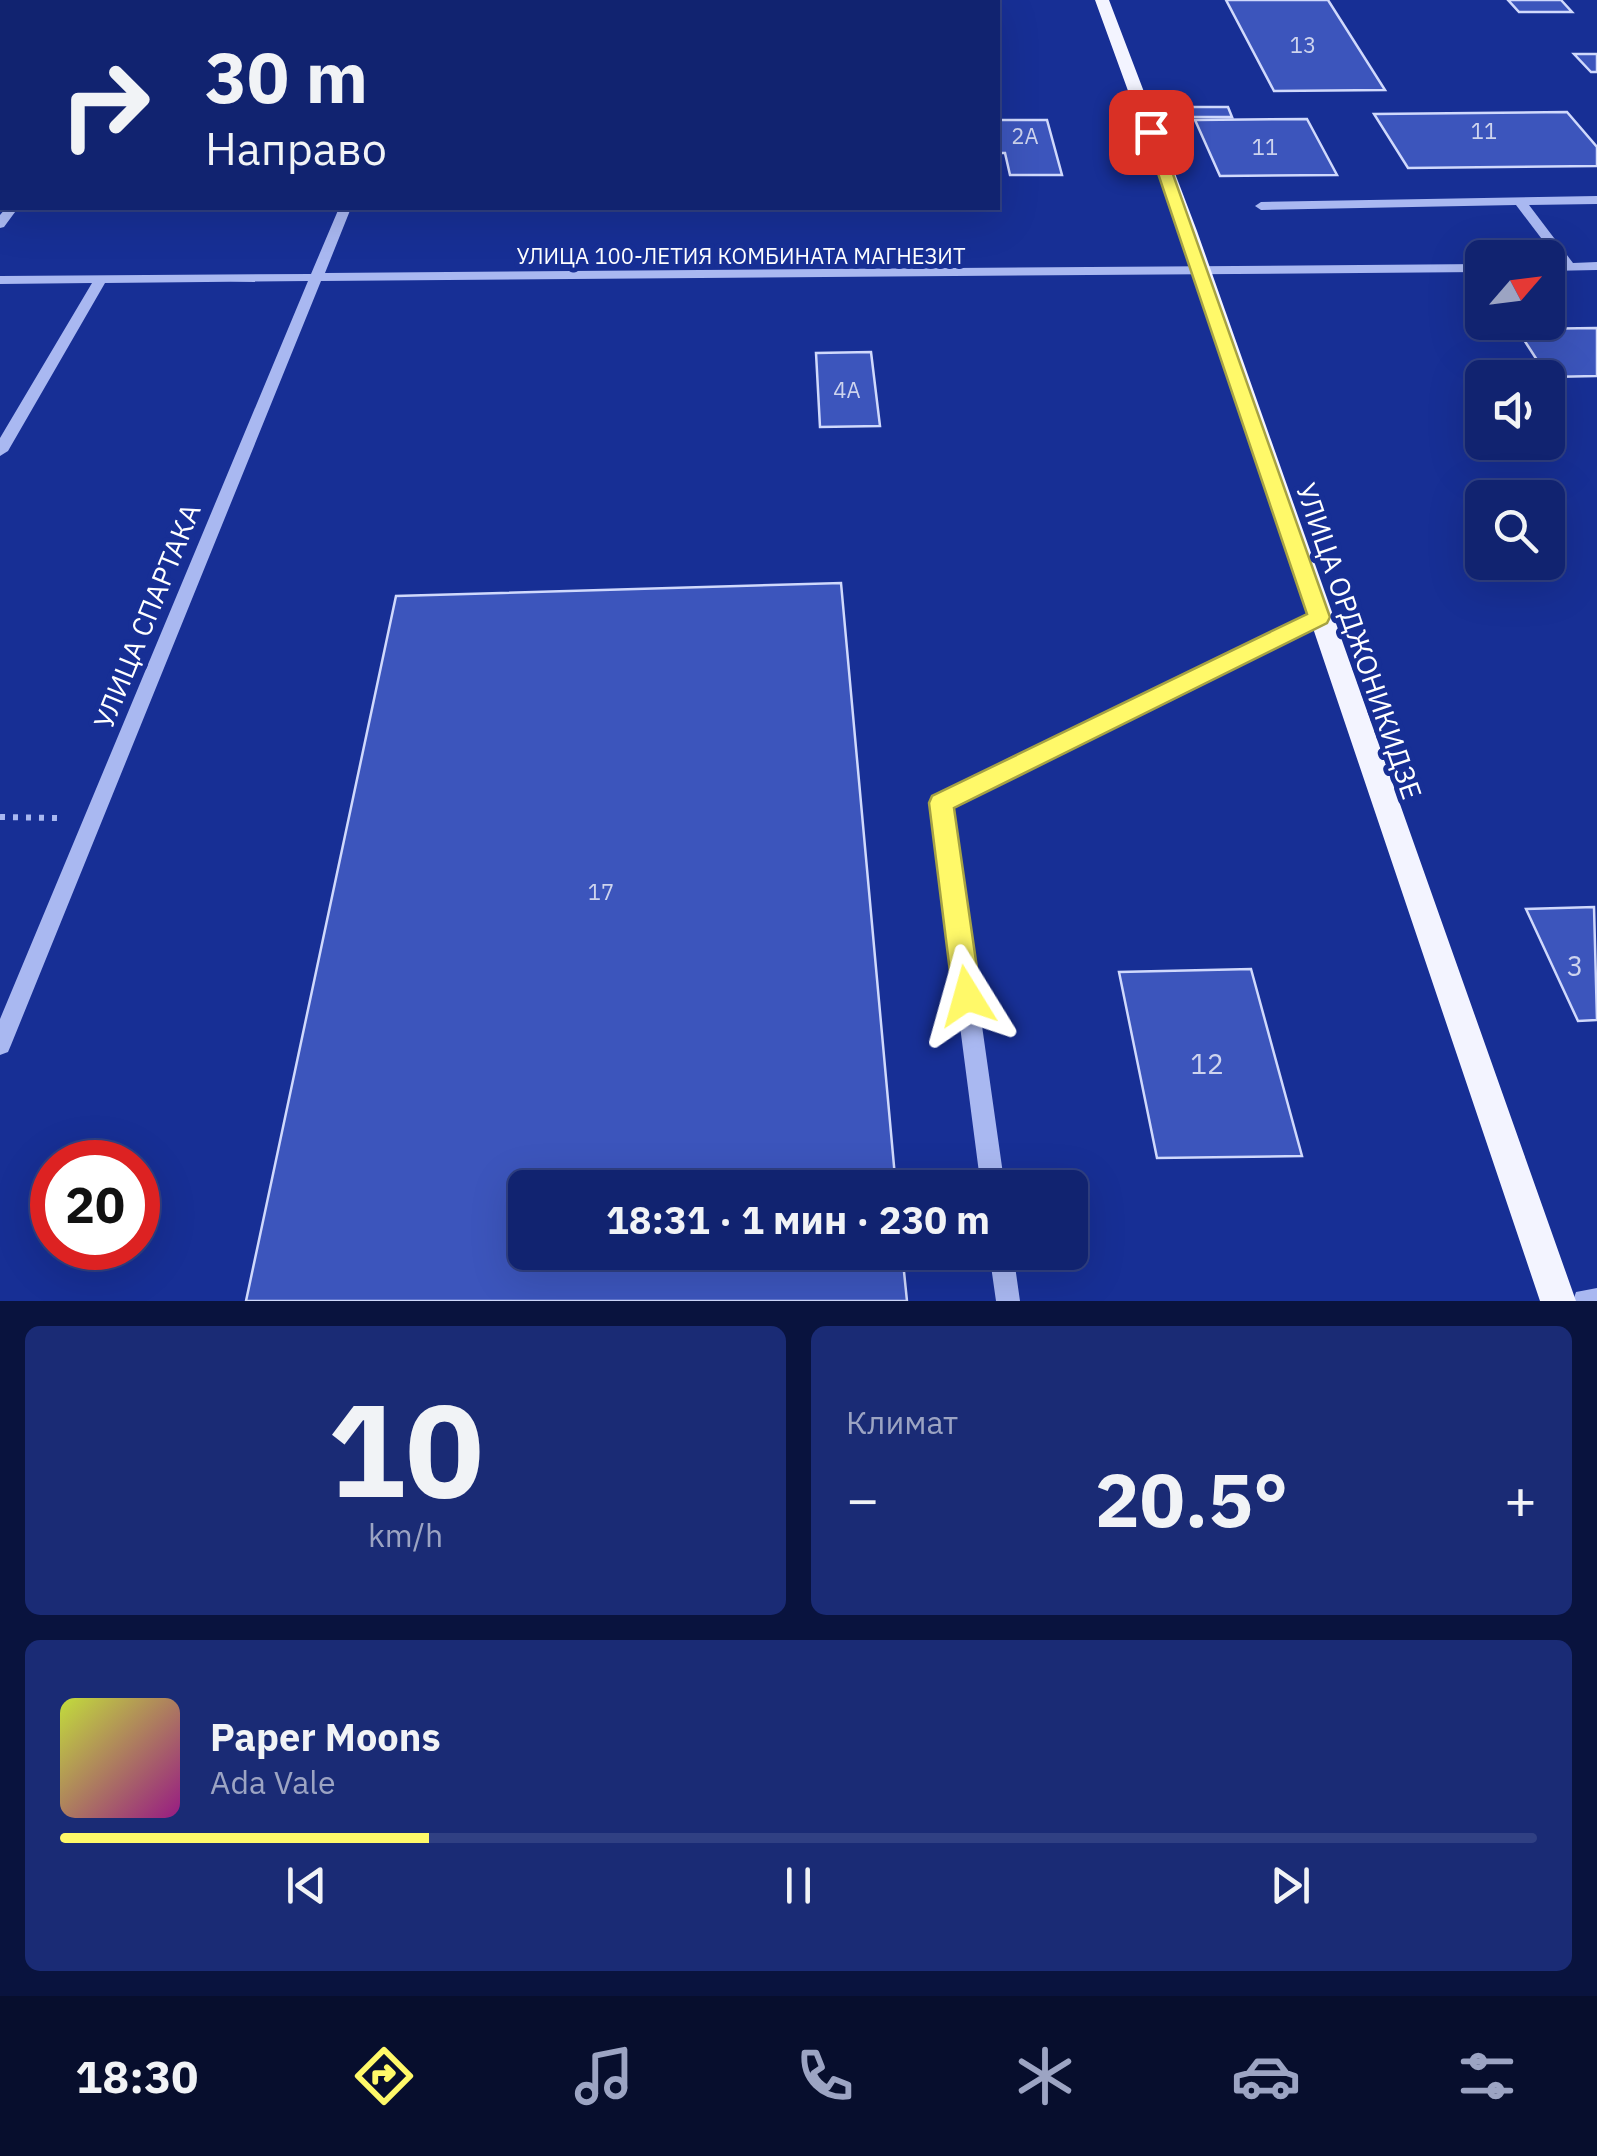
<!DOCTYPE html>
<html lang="ru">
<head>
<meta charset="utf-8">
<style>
  body { margin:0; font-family:"IBM Plex Sans",sans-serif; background:#1a2b75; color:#f1f3f6; height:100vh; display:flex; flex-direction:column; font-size:38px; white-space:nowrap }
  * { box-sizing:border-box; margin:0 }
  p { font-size:32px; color:#9ca4c3 }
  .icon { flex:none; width:55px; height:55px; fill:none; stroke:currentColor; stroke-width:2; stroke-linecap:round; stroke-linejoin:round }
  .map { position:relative; height:1301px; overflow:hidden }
  .side { display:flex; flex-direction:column; gap:25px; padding:25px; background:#09133e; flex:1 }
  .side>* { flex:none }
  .top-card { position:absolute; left:0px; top:0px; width:1000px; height:210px; box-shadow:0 10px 40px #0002,0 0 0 2px #304083; background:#112370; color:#f1f3f6; overflow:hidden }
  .needle { width:65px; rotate:62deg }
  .controls { position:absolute; left:1465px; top:240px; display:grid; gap:20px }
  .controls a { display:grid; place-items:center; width:100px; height:100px; border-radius:15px; background:#112370; box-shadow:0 10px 40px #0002,0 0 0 2px #304083; font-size:50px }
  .speed { position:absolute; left:30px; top:1140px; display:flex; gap:20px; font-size:50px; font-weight:700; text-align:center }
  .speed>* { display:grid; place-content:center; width:130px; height:130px; border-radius:50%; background:#112370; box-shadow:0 10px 40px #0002,0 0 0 2px #304083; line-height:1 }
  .speed .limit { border:15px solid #d22; background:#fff; color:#111 }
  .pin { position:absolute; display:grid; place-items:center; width:85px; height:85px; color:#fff; margin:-42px; border-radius:20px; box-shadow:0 5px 15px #0006 }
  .me { position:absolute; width:110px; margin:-55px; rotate:352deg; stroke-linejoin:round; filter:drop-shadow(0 0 8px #0008) }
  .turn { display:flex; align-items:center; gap:35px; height:210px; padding:0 40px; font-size:45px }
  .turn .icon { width:130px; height:130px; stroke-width:2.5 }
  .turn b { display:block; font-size:70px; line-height:85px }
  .big { font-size:75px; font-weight:800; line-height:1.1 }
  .side .card { flex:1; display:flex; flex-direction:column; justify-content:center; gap:15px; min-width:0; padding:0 35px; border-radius:15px; background:#1a2b75 }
  .side .dial { align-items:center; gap:0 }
  .dial b { font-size:130px; line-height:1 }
  .song { display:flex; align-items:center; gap:30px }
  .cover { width:120px; height:120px; border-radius:15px; background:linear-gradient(135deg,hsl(70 70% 55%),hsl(310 70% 35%)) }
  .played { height:10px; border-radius:5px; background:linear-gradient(90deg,#fff969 25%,#304083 25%) }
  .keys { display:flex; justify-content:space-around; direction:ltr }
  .heat { display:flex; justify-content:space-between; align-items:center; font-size:55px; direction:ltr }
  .side .tiles { flex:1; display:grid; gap:25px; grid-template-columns:1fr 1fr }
  .card:last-child { grid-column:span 2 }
  .trip { position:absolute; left:508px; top:1170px; width:580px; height:100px; border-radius:15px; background:#112370; box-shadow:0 10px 40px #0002,0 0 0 2px #304083; font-weight:800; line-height:100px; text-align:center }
  .tab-bar { display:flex; height:160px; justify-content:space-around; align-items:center; background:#070e2d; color:#9ca4c3 }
  .tab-bar .icon { width:70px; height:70px }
  .tab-bar .current { color:#fff969 }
  .tab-bar b { font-size:45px; color:#f1f3f6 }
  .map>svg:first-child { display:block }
</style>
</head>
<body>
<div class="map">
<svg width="1597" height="1301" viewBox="0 0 1597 1301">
  <rect width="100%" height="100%" fill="#172f95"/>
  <path fill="#3c55bc" stroke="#d0d9fc" stroke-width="2.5" d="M1226,0H1328L1385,90L1274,91Z
    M1508,0H1561L1572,12H1519Z
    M1574,54H1597V72H1591Z
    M1182,107H1228L1232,117H1187Z
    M1567,112L1597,147V166L1408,168L1374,114Z
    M1307,119L1337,175L1220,176L1195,120Z
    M998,120H1047L1062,175H1010L1005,153H998Z
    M1597,328V376L1548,377L1517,329Z
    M871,352L880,426L820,427L816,353Z
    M841,583L896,1188H525V1252H902L907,1301H246L396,596Z
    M1594,907L1597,1020L1578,1021L1526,909Z
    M1251,969L1302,1156L1157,1158L1119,972Z"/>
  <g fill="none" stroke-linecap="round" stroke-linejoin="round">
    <path stroke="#a9b8f1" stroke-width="6" stroke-dasharray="5 8" stroke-linecap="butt" d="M0,817L57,818"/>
    <path fill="#a9b8f1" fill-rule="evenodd" d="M1597,196V204L1529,205L1573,263L1597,262V270L1548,271V263H1560L1516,205L1261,210L1255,206L1261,202Z
      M6,208H18L4,227L0,228V215Z
      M339,208H351L325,273L1482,264V272L321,281L11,1045L8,1052L0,1055V1019L308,281L105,283L8,451L0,456V438L92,283L0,284V276L311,274Z
      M1319,611L1328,617L1325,621L951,807L1005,1188H981L931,803L934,797Z
      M989,1252H1013L1020,1301H996Z
      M1597,1288V1301H1573L1576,1292Z"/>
    <path fill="#f3f4ff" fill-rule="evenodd" d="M1095,0H1109L1197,231L1576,1301H1540L1179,231Z"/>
  </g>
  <path fill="#fff969" stroke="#a6a244" stroke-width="2.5" d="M1146,129L1158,132L1330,617L1327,623L954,808L981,996L977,1005L967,1008L957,1005L953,996L929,803L932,796L1307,614L1144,132Z"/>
  <g text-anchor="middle" stroke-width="10" stroke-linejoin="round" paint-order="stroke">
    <g font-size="22" fill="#ced4ee">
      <text x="1303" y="53">13</text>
      <text x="1484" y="139">11</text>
      <text x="1025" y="144">2А</text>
      <text x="1265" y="155">11</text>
      <text x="847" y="398">4А</text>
      <text x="601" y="900">17</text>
    </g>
    <g font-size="22" fill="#fff" stroke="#172f95">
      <text x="741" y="264">УЛИЦА 100-ЛЕТИЯ КОМБИНАТА МАГНЕЗИТ</text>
    </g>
    <g font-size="28" fill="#fff" stroke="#172f95">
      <text transform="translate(147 616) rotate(-68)" y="10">УЛИЦА СПАРТАКА</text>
      <text transform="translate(1359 641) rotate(71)" y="10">УЛИЦА ОРДЖОНИКИДЗЕ</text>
    </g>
    <g font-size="28" fill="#ced4ee">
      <text x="1575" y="976">3</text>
      <text x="1207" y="1074">12</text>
    </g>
  </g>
</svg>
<div class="controls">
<a><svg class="needle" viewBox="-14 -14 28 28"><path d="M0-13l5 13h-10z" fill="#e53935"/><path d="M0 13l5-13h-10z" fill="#9ca4c3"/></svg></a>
<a><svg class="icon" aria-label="sound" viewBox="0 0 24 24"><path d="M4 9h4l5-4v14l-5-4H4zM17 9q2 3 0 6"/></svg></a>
<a><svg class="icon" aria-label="search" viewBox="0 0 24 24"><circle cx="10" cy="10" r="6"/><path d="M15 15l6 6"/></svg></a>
</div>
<div class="speed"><div class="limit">20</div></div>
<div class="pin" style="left:1151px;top:132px;background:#d93025"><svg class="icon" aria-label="arrive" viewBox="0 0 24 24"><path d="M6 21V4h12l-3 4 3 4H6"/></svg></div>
<svg class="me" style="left:967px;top:996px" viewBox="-20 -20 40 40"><path d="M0-17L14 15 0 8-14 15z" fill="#fff969" stroke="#fff" stroke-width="4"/></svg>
<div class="trip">18:31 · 1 мин · 230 m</div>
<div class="top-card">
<div class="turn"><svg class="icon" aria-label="right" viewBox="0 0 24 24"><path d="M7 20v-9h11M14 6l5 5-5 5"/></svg><div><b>30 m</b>Направо</div></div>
</div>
</div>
<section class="side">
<div class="tiles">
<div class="card dial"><b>10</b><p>km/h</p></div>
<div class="card"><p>Климат</p>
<div class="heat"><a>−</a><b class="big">20.5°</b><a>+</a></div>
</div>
<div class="card">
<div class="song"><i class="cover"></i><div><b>Paper Moons</b><p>Ada Vale</p></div></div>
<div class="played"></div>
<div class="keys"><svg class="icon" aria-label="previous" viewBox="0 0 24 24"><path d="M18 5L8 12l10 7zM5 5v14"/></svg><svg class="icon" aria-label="pause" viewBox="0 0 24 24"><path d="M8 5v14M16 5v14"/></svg><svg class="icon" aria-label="next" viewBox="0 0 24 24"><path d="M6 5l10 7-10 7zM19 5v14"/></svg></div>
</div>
</div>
</section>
<nav class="tab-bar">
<b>18:30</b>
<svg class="icon current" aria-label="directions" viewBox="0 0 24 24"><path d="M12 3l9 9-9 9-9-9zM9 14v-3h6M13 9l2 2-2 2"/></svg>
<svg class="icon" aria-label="music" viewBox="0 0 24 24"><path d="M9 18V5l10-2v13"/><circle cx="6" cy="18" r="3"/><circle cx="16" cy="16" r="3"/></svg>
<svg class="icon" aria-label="phone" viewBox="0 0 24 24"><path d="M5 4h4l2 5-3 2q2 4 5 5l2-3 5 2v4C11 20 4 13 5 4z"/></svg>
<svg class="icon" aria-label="climate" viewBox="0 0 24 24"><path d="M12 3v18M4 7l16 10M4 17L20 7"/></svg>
<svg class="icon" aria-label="car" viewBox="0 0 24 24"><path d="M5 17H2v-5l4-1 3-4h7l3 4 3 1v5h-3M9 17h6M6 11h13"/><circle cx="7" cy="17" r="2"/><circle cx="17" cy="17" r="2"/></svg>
<svg class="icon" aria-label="filters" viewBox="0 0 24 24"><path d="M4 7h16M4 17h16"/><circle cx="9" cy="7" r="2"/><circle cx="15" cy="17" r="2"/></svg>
</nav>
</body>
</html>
